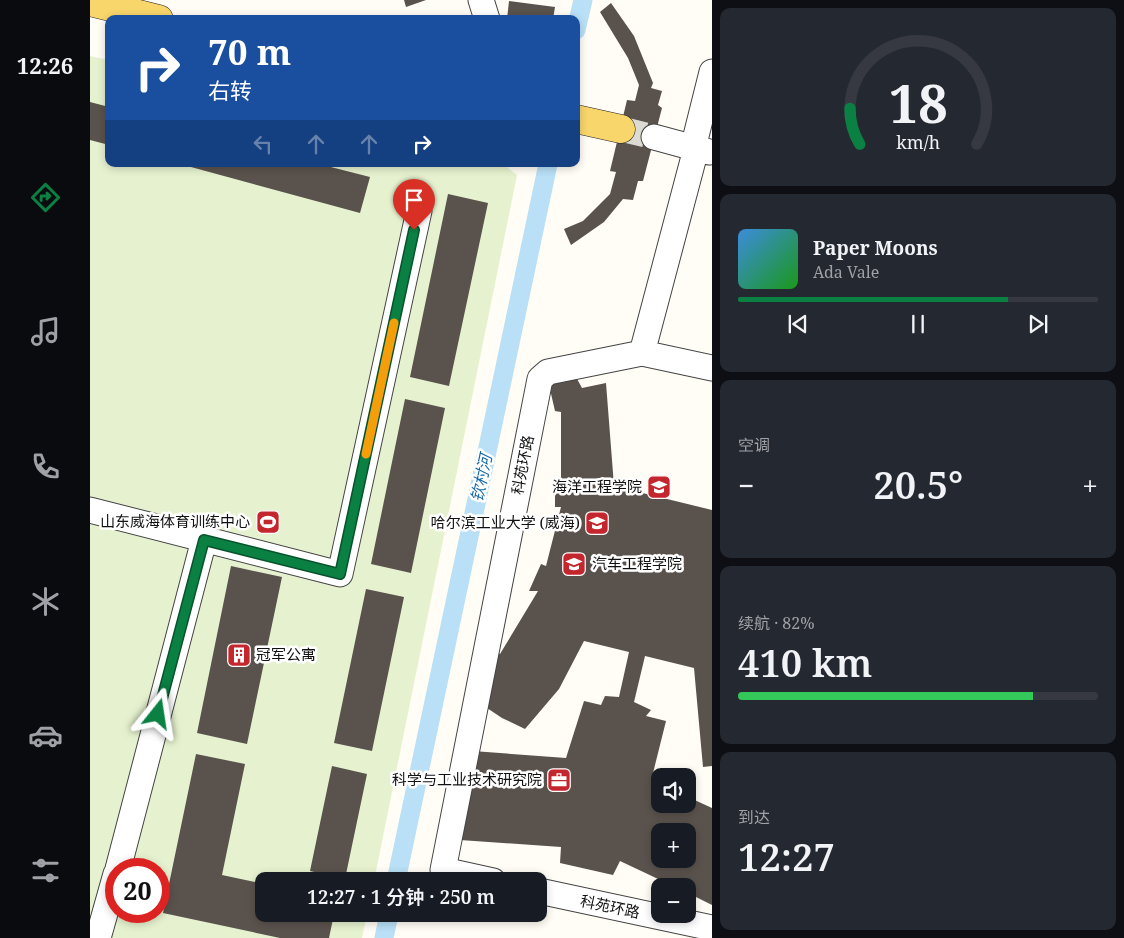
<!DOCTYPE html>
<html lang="zh">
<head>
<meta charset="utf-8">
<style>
  body { margin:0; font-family:"Noto Serif","Noto Sans SC",serif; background:#242831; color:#f1f3f6; height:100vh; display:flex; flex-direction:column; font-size:19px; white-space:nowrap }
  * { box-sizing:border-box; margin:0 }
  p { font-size:16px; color:#9ea1a6 }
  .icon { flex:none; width:28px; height:28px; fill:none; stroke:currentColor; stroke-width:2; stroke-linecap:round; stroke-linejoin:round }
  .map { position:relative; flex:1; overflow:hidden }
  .details { display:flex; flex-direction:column; gap:8px; padding:8px; background:#0d0f14; width:412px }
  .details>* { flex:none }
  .guide { position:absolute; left:15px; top:15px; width:475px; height:152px; border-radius:10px; box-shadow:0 2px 8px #0003; background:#1a4fa0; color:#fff; overflow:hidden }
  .tools { position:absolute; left:561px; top:768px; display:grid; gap:10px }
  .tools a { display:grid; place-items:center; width:45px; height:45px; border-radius:10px; background:#171b24; box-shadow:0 2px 8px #0003; font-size:25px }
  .speed { position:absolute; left:15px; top:858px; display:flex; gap:10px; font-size:25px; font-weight:700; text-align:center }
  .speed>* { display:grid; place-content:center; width:65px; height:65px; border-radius:50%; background:#171b24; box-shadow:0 2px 8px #0003; line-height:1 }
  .speed .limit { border:8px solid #d22; background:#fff; color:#111 }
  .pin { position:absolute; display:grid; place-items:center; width:42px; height:42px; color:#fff; margin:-51px -21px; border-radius:50% 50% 50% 0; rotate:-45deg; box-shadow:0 0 5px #0007 }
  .pin .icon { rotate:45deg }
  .me { position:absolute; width:55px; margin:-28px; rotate:15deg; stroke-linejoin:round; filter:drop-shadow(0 0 4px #0008) }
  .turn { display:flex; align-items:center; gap:18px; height:105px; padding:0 20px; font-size:22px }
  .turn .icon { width:65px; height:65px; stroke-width:2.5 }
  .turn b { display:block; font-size:35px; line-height:42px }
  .lanes { display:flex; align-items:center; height:48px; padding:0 20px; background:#0003; justify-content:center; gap:25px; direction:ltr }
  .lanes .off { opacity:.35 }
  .big { font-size:38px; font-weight:600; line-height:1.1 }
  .details .card { flex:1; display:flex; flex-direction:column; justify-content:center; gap:8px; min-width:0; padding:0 18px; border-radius:10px; background:#242831 }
  .details .dial { align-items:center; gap:0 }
  .dial svg { height:130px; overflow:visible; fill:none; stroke:#363941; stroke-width:7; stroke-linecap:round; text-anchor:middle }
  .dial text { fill:#f1f3f6; stroke:none }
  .song { display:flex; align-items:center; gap:15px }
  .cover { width:60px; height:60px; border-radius:8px; background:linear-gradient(135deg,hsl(210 70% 55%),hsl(120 70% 35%)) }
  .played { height:5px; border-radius:2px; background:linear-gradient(90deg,#0b8043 75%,#363941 75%) }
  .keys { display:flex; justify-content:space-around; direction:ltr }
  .heat { display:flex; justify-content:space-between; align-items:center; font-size:28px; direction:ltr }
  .charge { height:8px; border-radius:4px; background:linear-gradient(90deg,#34c759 82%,#363941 0) }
  .trip { position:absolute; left:165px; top:872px; width:292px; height:50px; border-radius:10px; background:#171b24; box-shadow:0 2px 8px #0003; font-weight:600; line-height:50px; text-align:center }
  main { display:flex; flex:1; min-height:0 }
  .menu { display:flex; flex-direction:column; width:90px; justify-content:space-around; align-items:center; background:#090b0e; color:#9ea1a6 }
  .menu .icon { width:35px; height:35px }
  .menu .current { color:#0b8043 }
  .menu b { font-size:22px; color:#f1f3f6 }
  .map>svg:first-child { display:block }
</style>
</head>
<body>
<main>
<nav class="menu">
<b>12:26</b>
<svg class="icon current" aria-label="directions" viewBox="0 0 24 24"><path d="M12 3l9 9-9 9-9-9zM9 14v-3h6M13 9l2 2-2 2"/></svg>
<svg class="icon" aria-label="music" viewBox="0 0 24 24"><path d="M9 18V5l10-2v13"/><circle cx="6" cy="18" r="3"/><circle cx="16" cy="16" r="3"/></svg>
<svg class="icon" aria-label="phone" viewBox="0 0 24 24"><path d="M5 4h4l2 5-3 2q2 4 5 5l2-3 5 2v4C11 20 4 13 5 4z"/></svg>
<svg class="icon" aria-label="climate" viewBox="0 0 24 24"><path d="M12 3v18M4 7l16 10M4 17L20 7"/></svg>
<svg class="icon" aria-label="car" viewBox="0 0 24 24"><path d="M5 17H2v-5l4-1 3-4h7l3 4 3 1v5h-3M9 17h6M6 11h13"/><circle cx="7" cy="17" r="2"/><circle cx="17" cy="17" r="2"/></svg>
<svg class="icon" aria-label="filters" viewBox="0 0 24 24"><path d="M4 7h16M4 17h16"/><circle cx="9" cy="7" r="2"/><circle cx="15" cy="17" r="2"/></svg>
</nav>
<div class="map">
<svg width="622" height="938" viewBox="0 0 622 938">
  <rect width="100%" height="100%" fill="#fffdf5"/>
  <path fill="#e6f2cf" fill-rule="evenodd" d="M0,56L19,60V164H413L427,175L284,881H174V914H277L272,938H15L0,933ZM26,869H69V911H26Z"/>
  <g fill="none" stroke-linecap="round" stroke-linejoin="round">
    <path stroke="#b9e0f7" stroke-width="19" d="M486,30L493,0
      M306,881L458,164
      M294,938L299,914"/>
  </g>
  <path fill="#5a524d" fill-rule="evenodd" d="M314,0H336L316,7Z
    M419,1L465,7L463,19H417Z
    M521,3L544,36L563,83L561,88L572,91L568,105L572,108L553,181H548L543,200L533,199L514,222L481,245L474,229L493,221L520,194L526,172L520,171L537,100L545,101L549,85L538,58L510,12Z
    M0,102L19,107V145L0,140Z
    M90,164H229L280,177L270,213Z
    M358,194L398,203L359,386L320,377Z
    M486,377L492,388L516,383L524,486L622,510V766L613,767L604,668L555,656L544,702L561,710L556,716L576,721L561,781L570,785V804H598V797L622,808V905L598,893V886H583L530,861L523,875L470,863L471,847L370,840L383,751L476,758L494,701L511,705L515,696L529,697L539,652L494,641L469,689L435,729L412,718L388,702L405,652L410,654L448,591H439L451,564L456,566L471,507H465V484L471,483V412L465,411L459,385ZM570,831H598V859H570Z
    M315,399L355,408L321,573L281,564Z
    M141,566L192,577L157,744L107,733Z
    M276,589L314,597L282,751L244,743Z
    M106,754L155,764L132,875L174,884V914H244L239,938H190L73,913Z
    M242,766L277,774L255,879L220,871Z"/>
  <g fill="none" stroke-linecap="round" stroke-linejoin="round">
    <path stroke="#dbdad3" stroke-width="25" stroke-dasharray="25 12" stroke-linecap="butt" d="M531,129L564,137"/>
    <g stroke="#444" stroke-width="27">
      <path id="minor" d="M391,0L397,19
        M564,137L619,152
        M603,148L622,72
        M552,353L622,368
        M0,510L250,574L329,211
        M28,869L114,540
        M403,881L353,870L450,379L458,372L552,353L606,149
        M449,891L622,928
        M8,938L26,874"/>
    </g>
    <g stroke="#222" stroke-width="29">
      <path id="major" d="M0,2L69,19
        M486,119L531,129"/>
    </g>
    <use href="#minor" stroke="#fff" stroke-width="25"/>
    <use href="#major" stroke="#f9d66b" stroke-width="28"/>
  </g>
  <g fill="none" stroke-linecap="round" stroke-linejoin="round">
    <g stroke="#07532c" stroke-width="12">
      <path id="route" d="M68,714L114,540L250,574L324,230"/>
    </g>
    <use href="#route" stroke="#0b8043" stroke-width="9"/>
    <path stroke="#f59e0b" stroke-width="9" d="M276,454L304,323"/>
  </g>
  <defs>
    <g id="university-square" transform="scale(1.25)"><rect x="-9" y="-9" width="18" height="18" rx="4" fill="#c4262e" stroke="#fff"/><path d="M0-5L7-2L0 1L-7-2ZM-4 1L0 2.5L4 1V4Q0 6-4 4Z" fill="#fff"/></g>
    <g id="stadium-square" transform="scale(1.25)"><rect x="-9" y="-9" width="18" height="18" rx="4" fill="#c4262e" stroke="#fff"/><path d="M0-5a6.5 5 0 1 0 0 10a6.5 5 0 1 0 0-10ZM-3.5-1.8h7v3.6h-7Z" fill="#fff"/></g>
    <g id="building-square" transform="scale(1.25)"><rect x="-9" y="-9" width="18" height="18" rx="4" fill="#c4262e" stroke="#fff"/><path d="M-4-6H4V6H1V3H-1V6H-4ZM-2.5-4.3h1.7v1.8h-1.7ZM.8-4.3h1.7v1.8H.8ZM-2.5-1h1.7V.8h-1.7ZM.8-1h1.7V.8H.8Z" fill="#fff"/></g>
    <g id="office-square" transform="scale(1.25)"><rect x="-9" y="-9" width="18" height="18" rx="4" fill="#c4262e" stroke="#fff"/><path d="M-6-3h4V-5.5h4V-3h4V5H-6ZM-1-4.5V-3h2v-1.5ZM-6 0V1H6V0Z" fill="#fff"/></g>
  </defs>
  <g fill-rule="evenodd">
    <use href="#university-square" x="569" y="487"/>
    <use href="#stadium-square" x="178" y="522"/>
    <use href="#university-square" x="507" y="523"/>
    <use href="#university-square" x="484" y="564"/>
    <use href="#building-square" x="149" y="655"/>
    <use href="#office-square" x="469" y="780"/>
  </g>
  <g text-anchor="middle" stroke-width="5" stroke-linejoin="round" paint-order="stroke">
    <g font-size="15" fill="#111" stroke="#fff">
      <text transform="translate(433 465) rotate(-79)" y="5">科苑环路</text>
      <text transform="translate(520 907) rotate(12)" y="5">科苑环路</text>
    </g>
    <g font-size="15" fill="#111" stroke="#fff" text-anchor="end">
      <text x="552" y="492">海洋工程学院</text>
      <text x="160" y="527">山东威海体育训练中心</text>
      <text x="490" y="528">哈尔滨工业大学 (威海)</text>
      <text x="502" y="569" text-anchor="start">汽车工程学院</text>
      <text x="166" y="660" text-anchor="start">冠军公寓</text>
      <text x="452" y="785">科学与工业技术研究院</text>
    </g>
    <g font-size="16" font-style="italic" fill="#1768a6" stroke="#fff">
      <text transform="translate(391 478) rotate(-78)" y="6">钦村河</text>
    </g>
  </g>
</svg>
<div class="tools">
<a><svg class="icon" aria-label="sound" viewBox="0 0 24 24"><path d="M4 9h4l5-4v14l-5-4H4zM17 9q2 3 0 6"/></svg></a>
<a>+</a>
<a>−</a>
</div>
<div class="speed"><div class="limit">20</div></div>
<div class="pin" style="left:324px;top:230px;background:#d93025"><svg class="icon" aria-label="arrive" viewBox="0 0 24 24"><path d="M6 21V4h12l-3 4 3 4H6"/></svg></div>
<svg class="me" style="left:68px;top:714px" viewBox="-20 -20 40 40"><path d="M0-17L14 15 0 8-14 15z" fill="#0b8043" stroke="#fff" stroke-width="4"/></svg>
<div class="trip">12:27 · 1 分钟 · 250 m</div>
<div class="guide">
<div class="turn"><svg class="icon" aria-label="right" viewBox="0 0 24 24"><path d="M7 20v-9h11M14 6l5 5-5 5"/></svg><div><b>70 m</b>右转</div></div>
<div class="lanes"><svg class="icon off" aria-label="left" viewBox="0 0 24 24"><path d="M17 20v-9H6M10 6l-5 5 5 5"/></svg><svg class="icon off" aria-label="ahead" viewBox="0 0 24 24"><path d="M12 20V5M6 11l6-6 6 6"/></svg><svg class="icon off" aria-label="ahead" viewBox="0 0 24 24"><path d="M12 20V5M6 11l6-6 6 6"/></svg><svg class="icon" aria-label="right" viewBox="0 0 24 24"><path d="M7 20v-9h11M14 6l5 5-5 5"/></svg></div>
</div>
</div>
<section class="details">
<div class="card dial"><svg viewBox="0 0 100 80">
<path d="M14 69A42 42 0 1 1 86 69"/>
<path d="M14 69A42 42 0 0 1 8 47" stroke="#0b8043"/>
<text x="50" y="56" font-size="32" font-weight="700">18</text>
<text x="50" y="72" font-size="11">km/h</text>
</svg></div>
<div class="card">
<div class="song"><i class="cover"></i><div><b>Paper Moons</b><p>Ada Vale</p></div></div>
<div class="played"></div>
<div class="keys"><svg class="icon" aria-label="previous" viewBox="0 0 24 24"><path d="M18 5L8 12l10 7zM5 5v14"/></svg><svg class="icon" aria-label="pause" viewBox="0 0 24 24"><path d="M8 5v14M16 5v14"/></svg><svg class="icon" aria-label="next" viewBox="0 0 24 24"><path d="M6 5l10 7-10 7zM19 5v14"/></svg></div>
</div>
<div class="card"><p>空调</p>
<div class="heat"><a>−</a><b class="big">20.5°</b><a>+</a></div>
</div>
<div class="card"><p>续航 · 82%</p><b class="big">410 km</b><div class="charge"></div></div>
<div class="card"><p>到达</p><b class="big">12:27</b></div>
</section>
</main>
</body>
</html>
